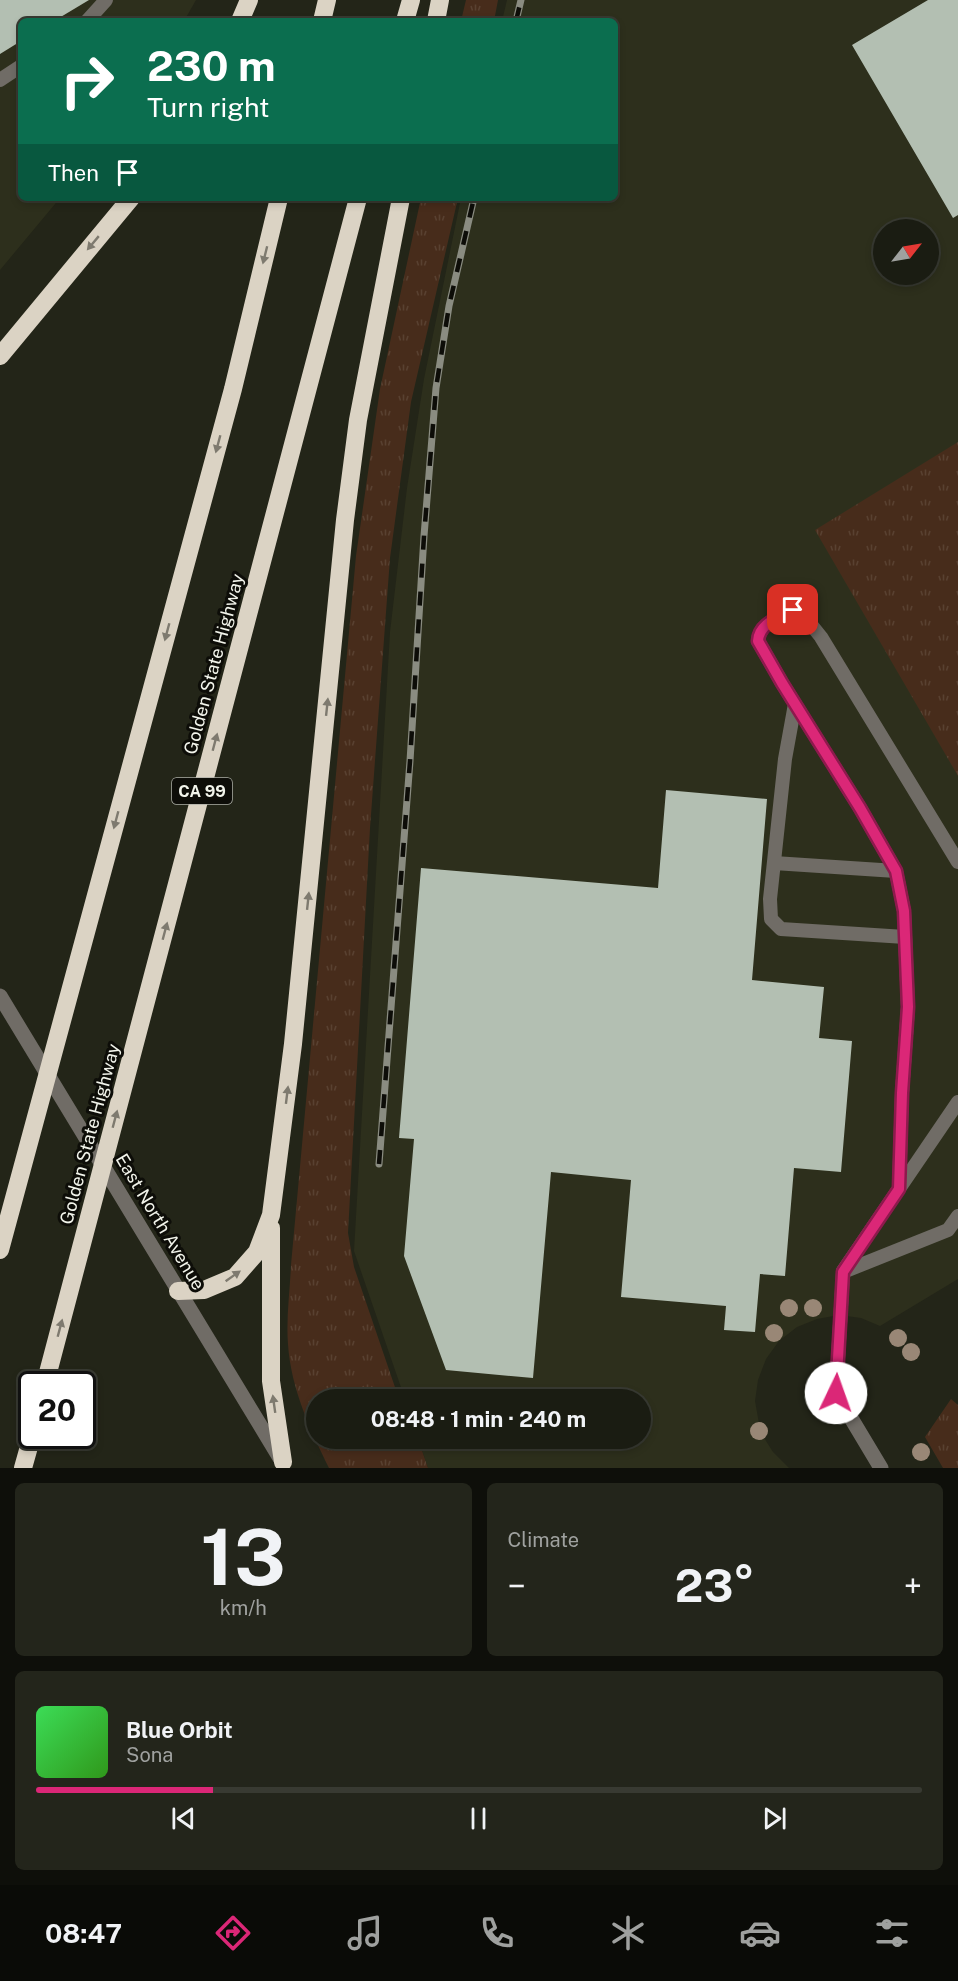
<!DOCTYPE html>
<html lang="en">
<head>
<meta charset="utf-8">
<style>
  body { margin:0; font-family:"Public Sans",sans-serif; background:#23251b; color:#f1f3f6; height:100vh; display:flex; flex-direction:column; font-size:22px; white-space:nowrap }
  * { box-sizing:border-box; margin:0 }
  p { font-size:20px; color:#9fa19f }
  .icon { flex:none; width:33px; height:33px; fill:none; stroke:currentColor; stroke-width:2; stroke-linecap:round; stroke-linejoin:round }
  .map { position:relative; height:1468px; overflow:hidden }
  .details { display:flex; flex-direction:column; gap:15px; padding:15px; background:#0e0f0a; flex:1 }
  .details>* { flex:none }
  .hud { position:absolute; left:18px; top:18px; width:600px; height:183px; border-radius:9px; box-shadow:0 3px 9px #0003,0 0 0 2px #383a32; background:#0b6e4f; color:#fff; overflow:hidden }
  .needle { width:39px; rotate:59deg }
  .fabs { position:absolute; left:873px; top:219px; display:grid; gap:12px }
  .fabs a { display:grid; place-items:center; width:66px; height:66px; border-radius:50%; background:#1a1c12; box-shadow:0 3px 9px #0003,0 0 0 2px #383a32; font-size:30px }
  .speed { position:absolute; left:18px; top:1371px; display:flex; gap:12px; font-size:30px; font-weight:700; text-align:center }
  .speed>* { display:grid; place-content:center; width:78px; height:78px; border-radius:50%; background:#1a1c12; box-shadow:0 3px 9px #0003,0 0 0 2px #383a32; line-height:1 }
  .speed .limit { border:3px solid #111; border-radius:9px; background:#fff; color:#111 }
  .pin { position:absolute; display:grid; place-items:center; width:51px; height:51px; color:#fff; margin:-26px; border-radius:12px; box-shadow:0 3px 9px #0006 }
  .me { position:absolute; width:66px; margin:-33px; rotate:3deg; stroke-linejoin:round; filter:drop-shadow(0 0 4px #0008) }
  .turn { display:flex; align-items:center; gap:21px; height:126px; padding:0 30px; font-size:27px }
  .turn .icon { width:78px; height:78px; stroke-width:2.5 }
  .turn b { display:block; font-size:42px; line-height:51px }
  .then { display:flex; align-items:center; height:57px; padding:0 30px; background:#0003; gap:12px; font-size:22px }
  .big { font-size:45px; font-weight:700; line-height:1.1 }
  .details .widget { flex:1; display:flex; flex-direction:column; justify-content:center; gap:9px; min-width:0; padding:0 21px; border-radius:9px; background:#23251b }
  .details .dial { align-items:center; gap:0 }
  .dial b { font-size:78px; line-height:1 }
  .song { display:flex; align-items:center; gap:18px }
  .cover { width:72px; height:72px; border-radius:9px; background:linear-gradient(135deg,hsl(130 70% 55%),hsl(110 70% 35%)) }
  .played { height:6px; border-radius:3px; background:linear-gradient(90deg,#db2777 20%,#383a32 20%) }
  .keys { display:flex; justify-content:space-around; direction:ltr }
  .heat { display:flex; justify-content:space-between; align-items:center; font-size:33px; direction:ltr }
  .details .tiles { flex:1; display:grid; gap:15px; grid-template-columns:1fr 1fr }
  .widget:last-child { grid-column:span 2 }
  .trip { position:absolute; left:306px; top:1389px; width:345px; height:60px; border-radius:30px; background:#1a1c12; box-shadow:0 3px 9px #0003,0 0 0 2px #383a32; font-weight:700; line-height:60px; text-align:center }
  .tabs { display:flex; height:96px; justify-content:space-around; align-items:center; background:#0a0b07; color:#9fa19f }
  .tabs .icon { width:42px; height:42px }
  .tabs .active { color:#db2777 }
  .tabs b { font-size:27px; color:#f1f3f6 }
  .map>svg:first-child { display:block }
</style>
</head>
<body>
<div class="map">
<svg width="958" height="1468" viewBox="0 0 958 1468">
  <defs>
    <pattern id="grass-tufts" width="24" height="20" patternUnits="userSpaceOnUse" patternTransform="scale(1.5)"><rect width="24" height="20" fill="#472c1b"/><path d="M3 7l-1-3M5 7V3M7 7l1-3M15 17l-1-3M17 17v-4M19 17l1-3" fill="none" stroke="#594131"/></pattern>
  </defs>
  <rect width="100%" height="100%" fill="#232518"/>
  <path fill="#2d2f1c" fill-rule="evenodd" d="M0,0H196L184,21H21V198H60L0,270Z
    M507,0H958V1279L880,1326L861,1318L839,1315L817,1319L797,1327L779,1341L766,1359L758,1380L755,1401L760,1429L766,1441L773,1452L789,1468H428L418,1439L640,1438V1400L405,1399L354,1251L390,632L407,488L424,379L461,198H615V21H502ZM884,230H928V274H884Z"/>
  <path fill="url(#grass-tufts)" d="M466,0H498L494,21H461Z
    M421,198H458L411,402L390,558L370,828L348,1233L354,1267L399,1399L316,1400V1438L418,1439L428,1468H329C310,1429 291,1389 288,1344C286,1318 290,1291 291,1265L356,556L380,389Z
    M958,442V776L815,530Z
    M951,1399L958,1405V1468H943L925,1437Z"/>
  <path fill="#b3bfb2" d="M0,0H89L54,21H21V41L0,54Z
    M928,0H958V215L953,218L852,45Z
    M666,790L767,799L752,980L824,987L819,1038L852,1041L841,1172L794,1168L785,1276L760,1274L755,1332L724,1330L726,1306L621,1297L631,1180L551,1172L533,1378L446,1370L404,1256L414,1139L399,1138L421,868L658,888Z"/>
  <g fill="none" stroke-linecap="round" stroke-linejoin="round">
    <path stroke="#706c66" stroke-width="14" d="M87,21L106,0
      M0,80L21,66
      M795,704L785,759L770,899L771,919L781,929L905,937
      M774,863L896,871
      M899,1189L902,1093L908,1007L904,911L896,871L860,808L782,683L758,641C759,623 779,618 793,611L801,612L821,637L958,862
      M843,1271L958,1102
      M836,1393L843,1272L948,1230L958,1216"/>
    <path stroke="#706c66" stroke-width="15" d="M836,1393L881,1468"/>
    <path stroke="#706c66" stroke-width="15" d="M0,996L280,1458"/>
    <path stroke="#dbd3c4" stroke-width="18" d="M240,21L249,0
      M322,21L327,0
      M405,21L411,0
      M436,21L440,0
      M0,356L131,198
      M271,1228V1381L283,1462
      M0,1250L233,389L279,198
      M178,1291L204,1290L235,1277L257,1252L271,1215L293,1044L345,520L358,420L401,198
      M45,1384L358,198
      M23,1468L32,1436"/>
    <g stroke="#8a8c81" stroke-width="7">
      <path id="rail" d="M516,21L521,0
        M379,1164L410,761L424,536L436,388L449,306L474,198"/>
    </g>
    <use href="#rail" stroke="#0d0d08" stroke-width="4.5" stroke-dasharray="14" stroke-linecap="butt"/>
  </g>
  <g fill="#998776">
    <circle cx="789" cy="1308" r="9"/>
    <circle cx="813" cy="1308" r="9"/>
    <circle cx="774" cy="1333" r="9"/>
    <circle cx="898" cy="1338" r="9"/>
    <circle cx="911" cy="1352" r="9"/>
    <circle cx="759" cy="1431" r="9"/>
    <circle cx="921" cy="1452" r="9"/>
  </g>
  <defs><path id="oneway-solid" d="M-6-.8H1V-3.2L6.5 0L1 3.2V.8H-6Z" transform="scale(1.5)"/></defs>
  <g fill="#7e7a6f">
    <use href="#oneway-solid" transform="translate(93 243) rotate(130)"/>
    <use href="#oneway-solid" transform="translate(265 255) rotate(104)"/>
    <use href="#oneway-solid" transform="translate(218 444) rotate(105)"/>
    <use href="#oneway-solid" transform="translate(167 632) rotate(105)"/>
    <use href="#oneway-solid" transform="translate(327 707) rotate(-84)"/>
    <use href="#oneway-solid" transform="translate(215 742) rotate(-75)"/>
    <use href="#oneway-solid" transform="translate(116 820) rotate(105)"/>
    <use href="#oneway-solid" transform="translate(308 901) rotate(-84)"/>
    <use href="#oneway-solid" transform="translate(165 931) rotate(-75)"/>
    <use href="#oneway-solid" transform="translate(287 1095) rotate(-83)"/>
    <use href="#oneway-solid" transform="translate(115 1119) rotate(-75)"/>
    <use href="#oneway-solid" transform="translate(233 1276) rotate(-35)"/>
    <use href="#oneway-solid" transform="translate(60 1328) rotate(-75)"/>
    <use href="#oneway-solid" transform="translate(274 1404) rotate(-98)"/>
  </g>
  <g fill="none" stroke-linecap="round" stroke-linejoin="round">
    <g stroke="#8e194d" stroke-width="15">
      <path id="route" d="M793,610C779,618 759,623 758,641L782,683L860,808L896,871L904,911L908,1007L902,1093L899,1189L843,1272L836,1393"/>
    </g>
    <use href="#route" stroke="#db2777" stroke-width="10"/>
  </g>
  <g text-anchor="middle" stroke-width="6" stroke-linejoin="round" paint-order="stroke">
    <rect fill="#0d0d08" stroke="#adafa7" stroke-width="1.5" x="172" y="778" width="60" height="26" rx="4.5"/>
    <g font-size="16" font-weight="bold" fill="#f2f4eb">
      <text x="202" y="797">CA 99</text>
    </g>
    <g font-size="18" fill="#f2f4eb" stroke="#0d0d08">
      <text transform="translate(214 664) rotate(-75)" y="6">Golden State Highway</text>
      <text transform="translate(90 1134) rotate(-75)" y="6">Golden State Highway</text>
      <text transform="translate(160 1222) rotate(59)" y="6">East North Avenue</text>
    </g>
  </g>
</svg>
<div class="fabs">
<a><svg class="needle" viewBox="-14 -14 28 28"><path d="M0-13l5 13h-10z" fill="#e53935"/><path d="M0 13l5-13h-10z" fill="#9fa19f"/></svg></a>
</div>
<div class="speed"><div class="limit">20</div></div>
<div class="pin" style="left:793px;top:610px;background:#d93025"><svg class="icon" aria-label="arrive" viewBox="0 0 24 24"><path d="M6 21V4h12l-3 4 3 4H6"/></svg></div>
<svg class="me" style="left:836px;top:1393px" viewBox="-20 -20 40 40"><circle r="19" fill="#fff"/><path d="M0-13L10 11 0 6-10 11z" fill="#db2777"/></svg>
<div class="trip">08:48 · 1 min · 240 m</div>
<div class="hud">
<div class="turn"><svg class="icon" aria-label="right" viewBox="0 0 24 24"><path d="M7 20v-9h11M14 6l5 5-5 5"/></svg><div><b>230 m</b>Turn right</div></div>
<div class="then">Then<svg class="icon" aria-label="arrive" viewBox="0 0 24 24"><path d="M6 21V4h12l-3 4 3 4H6"/></svg></div>
</div>
</div>
<section class="details">
<div class="tiles">
<div class="widget dial"><b>13</b><p>km/h</p></div>
<div class="widget"><p>Climate</p>
<div class="heat"><a>−</a><b class="big">23°</b><a>+</a></div>
</div>
<div class="widget">
<div class="song"><i class="cover"></i><div><b>Blue Orbit</b><p>Sona</p></div></div>
<div class="played"></div>
<div class="keys"><svg class="icon" aria-label="previous" viewBox="0 0 24 24"><path d="M18 5L8 12l10 7zM5 5v14"/></svg><svg class="icon" aria-label="pause" viewBox="0 0 24 24"><path d="M8 5v14M16 5v14"/></svg><svg class="icon" aria-label="next" viewBox="0 0 24 24"><path d="M6 5l10 7-10 7zM19 5v14"/></svg></div>
</div>
</div>
</section>
<nav class="tabs">
<b>08:47</b>
<svg class="icon active" aria-label="directions" viewBox="0 0 24 24"><path d="M12 3l9 9-9 9-9-9zM9 14v-3h6M13 9l2 2-2 2"/></svg>
<svg class="icon" aria-label="music" viewBox="0 0 24 24"><path d="M9 18V5l10-2v13"/><circle cx="6" cy="18" r="3"/><circle cx="16" cy="16" r="3"/></svg>
<svg class="icon" aria-label="phone" viewBox="0 0 24 24"><path d="M5 4h4l2 5-3 2q2 4 5 5l2-3 5 2v4C11 20 4 13 5 4z"/></svg>
<svg class="icon" aria-label="climate" viewBox="0 0 24 24"><path d="M12 3v18M4 7l16 10M4 17L20 7"/></svg>
<svg class="icon" aria-label="car" viewBox="0 0 24 24"><path d="M5 17H2v-5l4-1 3-4h7l3 4 3 1v5h-3M9 17h6M6 11h13"/><circle cx="7" cy="17" r="2"/><circle cx="17" cy="17" r="2"/></svg>
<svg class="icon" aria-label="filters" viewBox="0 0 24 24"><path d="M4 7h16M4 17h16"/><circle cx="9" cy="7" r="2"/><circle cx="15" cy="17" r="2"/></svg>
</nav>
</body>
</html>
